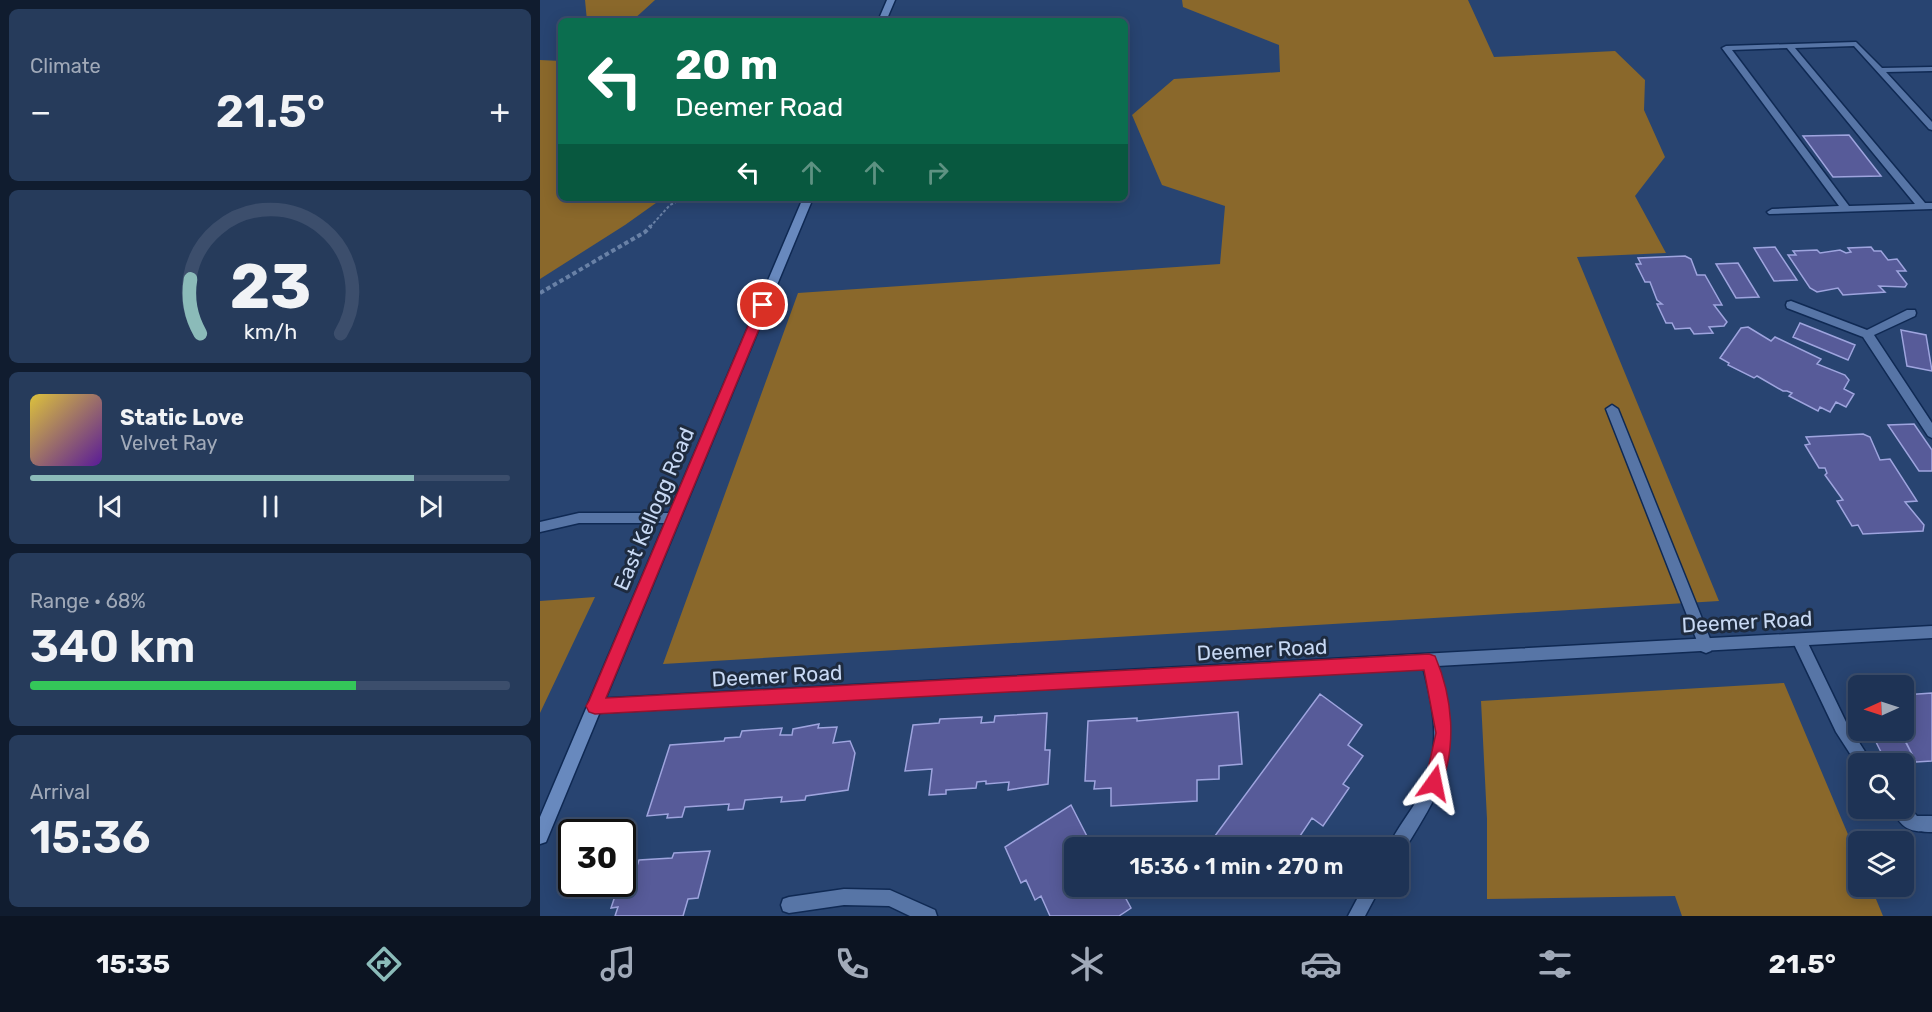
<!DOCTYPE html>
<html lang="en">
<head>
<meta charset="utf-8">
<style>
  body { margin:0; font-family:Rubik,sans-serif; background:#263b5b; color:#f1f3f6; height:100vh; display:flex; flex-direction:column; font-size:22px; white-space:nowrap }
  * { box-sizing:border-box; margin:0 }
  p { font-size:20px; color:#a1aab9 }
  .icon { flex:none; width:33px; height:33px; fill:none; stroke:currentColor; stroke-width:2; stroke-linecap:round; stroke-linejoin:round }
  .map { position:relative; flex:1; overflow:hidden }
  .panel { display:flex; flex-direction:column; gap:9px; padding:9px; background:#101c2f; width:540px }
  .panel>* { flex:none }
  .top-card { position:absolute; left:18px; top:18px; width:570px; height:183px; border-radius:9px; box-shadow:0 3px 15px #0003,0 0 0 2px #3c4e6c; background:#0b6e4f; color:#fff; overflow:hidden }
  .needle { width:39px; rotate:267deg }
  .controls { position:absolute; left:1308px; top:675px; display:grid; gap:12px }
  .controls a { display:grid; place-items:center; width:66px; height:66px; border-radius:9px; background:#1e3355; box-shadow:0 3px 15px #0003,0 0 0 2px #3c4e6c; font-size:30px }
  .speed { position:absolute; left:18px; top:819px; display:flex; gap:12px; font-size:30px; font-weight:700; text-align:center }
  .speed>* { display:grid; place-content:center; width:78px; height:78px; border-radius:50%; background:#1e3355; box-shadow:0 3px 15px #0003,0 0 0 2px #3c4e6c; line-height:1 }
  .speed .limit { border:3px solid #111; border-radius:9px; background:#fff; color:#111 }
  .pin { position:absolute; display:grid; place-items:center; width:51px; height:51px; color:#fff; margin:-26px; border:3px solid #fff; border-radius:50%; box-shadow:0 2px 6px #0007 }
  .me { position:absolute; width:66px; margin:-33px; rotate:12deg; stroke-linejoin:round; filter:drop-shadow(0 0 4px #0008) }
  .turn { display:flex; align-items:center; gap:21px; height:126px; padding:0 18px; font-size:27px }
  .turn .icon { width:78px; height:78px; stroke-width:2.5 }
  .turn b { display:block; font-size:42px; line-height:51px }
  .lanes { display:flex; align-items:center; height:57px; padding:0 18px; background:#0003; justify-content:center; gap:30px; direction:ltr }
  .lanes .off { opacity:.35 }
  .big { font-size:45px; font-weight:600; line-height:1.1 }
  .panel .tile { flex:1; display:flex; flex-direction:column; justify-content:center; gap:9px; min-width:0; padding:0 21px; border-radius:9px; background:#263b5b }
  .panel .dial { align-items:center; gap:0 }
  .dial svg { height:156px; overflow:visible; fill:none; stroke:#3c4e6c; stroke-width:7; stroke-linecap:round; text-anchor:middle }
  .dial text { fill:#f1f3f6; stroke:none }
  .song { display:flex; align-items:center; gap:18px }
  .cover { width:72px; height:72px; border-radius:9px; background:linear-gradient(135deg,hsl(50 70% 55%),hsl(270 70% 35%)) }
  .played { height:6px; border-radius:3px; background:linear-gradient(90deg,#8bbbb9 80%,#3c4e6c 80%) }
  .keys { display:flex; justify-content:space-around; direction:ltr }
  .heat { display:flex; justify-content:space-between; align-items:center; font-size:33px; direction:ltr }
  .charge { height:9px; border-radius:4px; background:linear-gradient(90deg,#34c759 68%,#3c4e6c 0) }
  .trip { position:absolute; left:524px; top:837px; width:345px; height:60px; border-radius:9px; background:#1e3355; box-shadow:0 3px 15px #0003,0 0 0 2px #3c4e6c; font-weight:600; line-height:60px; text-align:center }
  .tabs { display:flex; height:96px; justify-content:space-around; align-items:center; background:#0c1422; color:#a1aab9 }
  .tabs .icon { width:42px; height:42px }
  .tabs .on { color:#8bbbb9 }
  .tabs b { font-size:27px; color:#f1f3f6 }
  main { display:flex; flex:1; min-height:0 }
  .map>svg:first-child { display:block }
</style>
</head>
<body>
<main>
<section class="panel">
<div class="tile"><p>Climate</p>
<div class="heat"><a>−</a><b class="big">21.5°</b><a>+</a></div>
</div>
<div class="tile dial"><svg viewBox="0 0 100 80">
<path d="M14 69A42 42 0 1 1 86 69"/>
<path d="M14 69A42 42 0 0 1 9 41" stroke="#8bbbb9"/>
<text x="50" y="56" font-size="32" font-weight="700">23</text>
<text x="50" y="72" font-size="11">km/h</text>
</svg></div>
<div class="tile">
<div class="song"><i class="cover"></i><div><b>Static Love</b><p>Velvet Ray</p></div></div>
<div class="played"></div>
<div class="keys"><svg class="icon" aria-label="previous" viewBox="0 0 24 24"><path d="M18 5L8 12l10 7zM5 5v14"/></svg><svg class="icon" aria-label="pause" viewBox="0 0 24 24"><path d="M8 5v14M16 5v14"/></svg><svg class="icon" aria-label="next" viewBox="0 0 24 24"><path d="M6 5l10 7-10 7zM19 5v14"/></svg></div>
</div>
<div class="tile"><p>Range · 68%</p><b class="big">340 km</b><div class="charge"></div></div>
<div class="tile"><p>Arrival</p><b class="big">15:36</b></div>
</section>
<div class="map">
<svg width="1392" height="916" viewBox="0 0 1392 916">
  <rect width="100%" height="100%" fill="#284471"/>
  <path fill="#8a682b" d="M45,0H115L92,21H47Z
    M642,0H928L954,57L1075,51L1105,80L1104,110L1125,157L1095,196L1126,253L1037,257L1179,601L123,664L258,293L680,264L685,206L622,185L592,115L634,79L740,72L739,45L643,7Z
    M0,60L21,61V198H123L85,225L0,279Z
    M55,597L0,713V601Z
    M1244,683L1318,858V886L1331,887L1343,916H1142L1135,896L947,899V819L941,701Z"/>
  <path fill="#575b99" stroke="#9ea4de" stroke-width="1.5" d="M1309,135L1341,176L1293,177L1263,136Z
    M1235,247L1257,280L1234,281L1214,248Z
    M1331,247L1334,251H1341L1348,260L1357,259L1366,271H1357L1367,284L1365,287L1339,286L1345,292L1303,295L1298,288L1277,292L1270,288L1248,255H1256L1253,251L1277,250L1280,253L1300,250L1306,253L1311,252L1308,248Z
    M1145,256L1151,259L1157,275H1165L1182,305H1174L1187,322L1184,326L1169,327L1173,333L1154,334L1150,328L1135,329L1132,323H1126L1117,304H1122L1117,300L1110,282H1105L1096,264H1101L1098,258Z
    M1198,263L1219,297L1196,298L1176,264Z
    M1260,323L1315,345L1308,360L1253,337Z
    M1208,327L1231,341L1235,337L1281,359L1277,364L1305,375L1309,380L1304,389L1314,394L1306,407L1296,402L1290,412L1280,407L1278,411L1249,396L1252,393L1247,391H1243L1217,376L1214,378L1188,365L1189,363L1180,358L1201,328Z
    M1361,330L1386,335L1392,371L1367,366Z
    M1374,424L1392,450V471H1379L1348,425Z
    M1323,434L1330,437L1340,460L1350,459L1377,501L1365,502L1384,525L1383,531L1323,534L1318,525L1312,526L1297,501L1303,500L1285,475L1287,473L1285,468H1279L1265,445L1270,444L1266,437Z
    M1392,693V761L1376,762L1360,730H1364V695Z
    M780,694L822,725L808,745L823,756L803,784L809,788L783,826L772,818L752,848H666Z
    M698,712L702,764L679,766V779L657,780V801L571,806V788L554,789L555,781H545L548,721L597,718V721Z
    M507,713L505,750H510L508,784L468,790L469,782L446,784V781L437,782L436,788L406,790V794L389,795L392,769L365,771L373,725L399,723L400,719L442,717L441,723L454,722L455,716Z
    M279,724L278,728L297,727L293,743L310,741L315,753L308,790L266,796L265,800L241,802L242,797L205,800L203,809L188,810L189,804L145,807L142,817L127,818L128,814L107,816L130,745L184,741L185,738L200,737L202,731L242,728L240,735H252L253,729Z
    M1330,730H1359L1374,758L1345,760Z
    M531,805L553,848H534V886H579L591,908L579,916H510L501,896L495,900L486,880L481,883L465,847Z
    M170,851L158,898L148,899L143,916H75L78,907L71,908L79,884H82V879L93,878L99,860L132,858L134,853Z"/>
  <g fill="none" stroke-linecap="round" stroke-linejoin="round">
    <g stroke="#0f2953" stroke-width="3">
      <path id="lane" d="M1316,42L1342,68L1392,67V71L1346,72L1392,122V130L1389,129L1314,46L1255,48L1385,203H1392V209L1229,214L1227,212L1232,209L1299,206L1182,48L1186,46ZM1247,48L1375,204L1309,206L1192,50Z
        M1251,301L1327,330L1367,310H1375L1376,313L1375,316L1334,335L1392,423V438L1388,436L1323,337L1247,308L1246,305L1247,302Z
        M1072,405L1078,409L1173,646L1171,651L1166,653L1161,651L1159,646L1066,409Z
        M39,513H133L137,514L139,518L137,522L133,523H39L0,532V522Z
        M1259,634L1264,635L1306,722L1333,764H1318V766L1296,732L1252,640L1254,635Z
        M1364,802L1377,816H1392V832C1371,832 1361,830 1352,808H1364Z"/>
    </g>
    <g stroke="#0f2953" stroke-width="3">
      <path id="street" d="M1392,626V638L897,666C910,711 916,754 895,797C885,817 873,835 862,854L858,855V848H848C856,829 870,813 880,795C902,754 895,710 883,667L55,713L50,711L48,706L50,701L55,699Z
        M824,886H841L825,916H808Z
        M304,889L350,890L395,910L397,916H370L349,906L304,905L249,913L243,911L241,905L243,899L249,897Z"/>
    </g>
    <g stroke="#0f2953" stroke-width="3">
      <path id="secondary" d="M347,0H355L346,21H338Z
        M263,198H273L6,842L0,844V817Z"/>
    </g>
    <path stroke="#6981a6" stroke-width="2" stroke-dasharray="3 2" stroke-linecap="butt" d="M110,227L130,205L144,198"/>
    <path stroke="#6981a6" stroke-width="4" stroke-dasharray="4.5 3" stroke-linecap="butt" d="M0,293L105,232L111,226"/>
    <use href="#lane" fill="#5775a6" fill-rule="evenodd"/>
    <use href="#street" fill="#5775a6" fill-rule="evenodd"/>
    <use href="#secondary" fill="#6889be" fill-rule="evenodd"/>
  </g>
  <path fill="#e11d48" stroke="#92132f" stroke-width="1.5" d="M223,301L229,305L66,698L889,654L895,656C913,698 917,746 900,789L894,791L888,789L885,783L896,733L884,670L55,714L49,712L46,706L49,701L217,305Z"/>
  <g text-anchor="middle" stroke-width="6" stroke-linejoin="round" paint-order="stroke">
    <g font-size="21" fill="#c8d9f4" stroke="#1e2b3f">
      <text transform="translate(114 509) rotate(-67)" y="7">East Kellogg Road</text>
      <text transform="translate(1207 622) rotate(-3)" y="7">Deemer Road</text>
      <text transform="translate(722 650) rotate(-3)" y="7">Deemer Road</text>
      <text transform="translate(237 676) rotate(-3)" y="7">Deemer Road</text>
    </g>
  </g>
</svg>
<div class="controls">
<a><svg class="needle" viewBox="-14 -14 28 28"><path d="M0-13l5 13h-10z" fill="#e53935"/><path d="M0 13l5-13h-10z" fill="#a1aab9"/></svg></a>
<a><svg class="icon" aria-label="search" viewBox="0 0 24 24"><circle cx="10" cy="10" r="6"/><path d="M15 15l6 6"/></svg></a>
<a><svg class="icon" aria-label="layers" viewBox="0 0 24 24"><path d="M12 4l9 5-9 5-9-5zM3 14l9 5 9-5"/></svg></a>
</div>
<div class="speed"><div class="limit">30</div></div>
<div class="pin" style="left:223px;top:305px;background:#d93025"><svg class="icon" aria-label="arrive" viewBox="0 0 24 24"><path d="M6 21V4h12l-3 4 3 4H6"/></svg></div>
<svg class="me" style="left:894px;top:783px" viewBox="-20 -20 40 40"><path d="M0-17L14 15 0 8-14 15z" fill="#e11d48" stroke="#fff" stroke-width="4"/></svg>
<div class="trip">15:36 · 1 min · 270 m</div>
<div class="top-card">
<div class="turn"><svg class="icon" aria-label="left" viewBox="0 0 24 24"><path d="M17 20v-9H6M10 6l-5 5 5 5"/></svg><div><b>20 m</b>Deemer Road</div></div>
<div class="lanes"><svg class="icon" aria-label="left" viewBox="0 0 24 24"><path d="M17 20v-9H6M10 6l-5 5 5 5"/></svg><svg class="icon off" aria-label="ahead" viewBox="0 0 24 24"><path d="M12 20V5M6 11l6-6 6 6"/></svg><svg class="icon off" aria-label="ahead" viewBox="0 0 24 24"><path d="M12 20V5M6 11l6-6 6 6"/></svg><svg class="icon off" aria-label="right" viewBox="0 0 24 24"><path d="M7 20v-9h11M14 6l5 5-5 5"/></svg></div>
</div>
</div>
</main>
<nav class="tabs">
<b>15:35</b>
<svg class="icon on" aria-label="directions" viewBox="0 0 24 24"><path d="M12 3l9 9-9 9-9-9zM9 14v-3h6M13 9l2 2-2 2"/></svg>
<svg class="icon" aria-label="music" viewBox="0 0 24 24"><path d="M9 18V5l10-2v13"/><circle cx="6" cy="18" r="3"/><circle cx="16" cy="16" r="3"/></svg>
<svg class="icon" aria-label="phone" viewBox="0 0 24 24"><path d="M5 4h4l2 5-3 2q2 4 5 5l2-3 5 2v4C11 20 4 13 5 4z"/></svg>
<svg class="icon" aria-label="climate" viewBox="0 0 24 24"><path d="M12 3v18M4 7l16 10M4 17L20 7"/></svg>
<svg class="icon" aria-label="car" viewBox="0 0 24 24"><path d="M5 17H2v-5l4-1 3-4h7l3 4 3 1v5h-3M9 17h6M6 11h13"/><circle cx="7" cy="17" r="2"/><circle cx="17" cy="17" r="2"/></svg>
<svg class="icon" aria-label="filters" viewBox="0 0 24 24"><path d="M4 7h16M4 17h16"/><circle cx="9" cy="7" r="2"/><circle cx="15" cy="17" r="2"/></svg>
<b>21.5°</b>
</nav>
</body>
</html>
